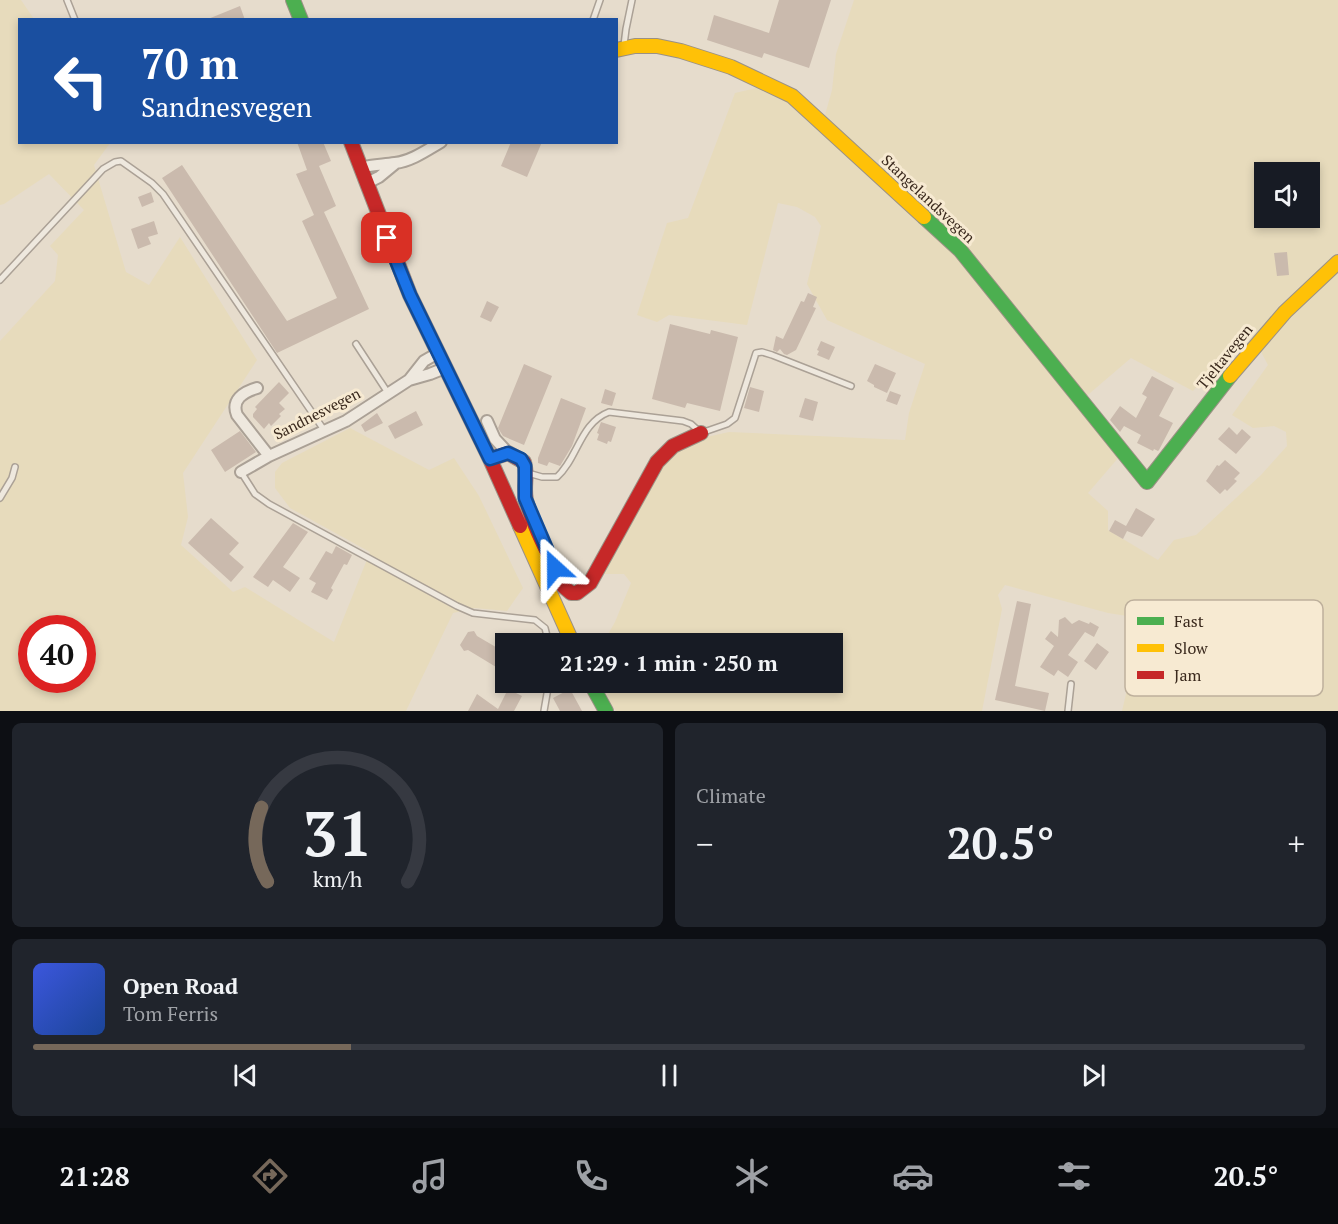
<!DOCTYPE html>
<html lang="en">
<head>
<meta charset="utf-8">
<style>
  body { margin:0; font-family:"PT Serif",serif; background:#20242c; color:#f1f3f6; height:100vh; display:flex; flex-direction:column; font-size:22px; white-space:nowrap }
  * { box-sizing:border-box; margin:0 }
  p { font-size:20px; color:#9ea1a6 }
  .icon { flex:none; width:33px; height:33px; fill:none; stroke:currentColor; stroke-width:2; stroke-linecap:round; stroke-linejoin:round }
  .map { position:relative; height:711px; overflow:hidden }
  .side { display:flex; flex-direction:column; gap:12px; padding:12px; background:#0d0f14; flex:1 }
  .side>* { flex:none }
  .guide { position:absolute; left:18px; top:18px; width:600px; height:126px; border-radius:0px; box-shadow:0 3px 9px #0003; background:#1a4fa0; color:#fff; overflow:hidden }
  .tools { position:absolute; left:1254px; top:162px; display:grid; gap:12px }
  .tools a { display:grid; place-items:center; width:66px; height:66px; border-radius:0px; background:#171b24; box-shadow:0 3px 9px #0003; font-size:30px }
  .speed { position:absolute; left:18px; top:615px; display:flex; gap:12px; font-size:30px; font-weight:700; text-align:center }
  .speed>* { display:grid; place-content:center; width:78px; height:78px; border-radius:50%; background:#171b24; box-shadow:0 3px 9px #0003; line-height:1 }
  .speed .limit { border:9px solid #d22; background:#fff; color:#111 }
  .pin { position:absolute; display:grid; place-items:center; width:51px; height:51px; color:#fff; margin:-26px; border-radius:12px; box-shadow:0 3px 9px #0006 }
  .me { position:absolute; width:66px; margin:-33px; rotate:336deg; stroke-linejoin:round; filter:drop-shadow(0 0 4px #0008) }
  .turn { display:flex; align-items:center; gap:21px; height:126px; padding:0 24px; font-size:27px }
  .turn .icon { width:78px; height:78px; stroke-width:2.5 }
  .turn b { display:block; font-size:42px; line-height:51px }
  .big { font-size:45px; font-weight:700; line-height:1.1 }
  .side .tile { flex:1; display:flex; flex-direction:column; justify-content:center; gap:9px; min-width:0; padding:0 21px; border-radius:9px; background:#20242c }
  .side .dial { align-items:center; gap:0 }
  .dial svg { height:156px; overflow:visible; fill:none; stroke:#363941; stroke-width:7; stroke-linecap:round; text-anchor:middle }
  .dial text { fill:#f1f3f6; stroke:none }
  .song { display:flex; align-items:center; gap:18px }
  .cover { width:72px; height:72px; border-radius:9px; background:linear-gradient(135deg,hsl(230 70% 55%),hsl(220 70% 35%)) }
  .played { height:6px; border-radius:3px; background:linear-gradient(90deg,#76685a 25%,#363941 25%) }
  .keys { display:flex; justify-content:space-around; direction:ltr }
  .heat { display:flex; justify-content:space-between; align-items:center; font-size:33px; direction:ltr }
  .side .tiles { flex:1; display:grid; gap:12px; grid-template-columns:1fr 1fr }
  .tile:last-child { grid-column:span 2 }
  .trip { position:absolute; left:495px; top:633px; width:348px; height:60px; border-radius:0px; background:#171b24; box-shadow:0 3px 9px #0003; font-weight:700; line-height:60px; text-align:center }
  .menu { display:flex; height:96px; justify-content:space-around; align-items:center; background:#090b0e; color:#9ea1a6 }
  .menu .icon { width:42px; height:42px }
  .menu .active { color:#76685a }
  .menu b { font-size:27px; color:#f1f3f6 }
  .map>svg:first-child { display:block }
</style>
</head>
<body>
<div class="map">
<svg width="1338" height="711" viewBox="0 0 1338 711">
  <rect width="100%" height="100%" fill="#e6dccc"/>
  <path fill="#e7dbbc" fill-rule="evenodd" d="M0,0H21L34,19L20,20V142L110,143L94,165L126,272L149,285L180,237L257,360L183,473L188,517L181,545L233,592L245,587L334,642L370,552L290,508L275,488V472L282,463L350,428L429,470L454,458L479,496L523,588L507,611L475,608L453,613L406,711H0V341L55,281L58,255L50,246L84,210L49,174L4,204L0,205ZM32,628H82V680H32Z
    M854,0H1338V711H1122L1141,630L1136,620L1127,616L1108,613L1005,585L998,595L1002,609L982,711H616L610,702L601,683L832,682V644L603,643L615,622L631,583L624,574H603L653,473L670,454L698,439L729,432L905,440L909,413L925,364L827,320L807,284L821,226L815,217L797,207L778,203L747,325L669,315L657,322L637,315L667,223L688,218L735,93L761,87L825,115L832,90L836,54ZM1264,172H1310V218H1264ZM1237,342L1260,350L1268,365L1232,415L1253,428L1274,426L1286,432L1287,446L1261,475L1196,535L1174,540L1158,560L1108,530V511L1088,493L1119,457L1076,405L1131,358L1193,391Z"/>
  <path fill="#cabaad" d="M779,0H831L809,68L764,53L762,58L707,40L714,15L769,33Z
    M240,6L245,20H208V19Z
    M297,142H323L331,161L319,166L336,206L324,212L369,309L277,353L162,178L182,165L287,321L337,298L302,221L314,215L296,174L307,170Z
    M511,142H542L527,177L501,166Z
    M151,192L154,202L142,207L138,197Z
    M154,221L158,234L148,237L151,244L138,249L131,229Z
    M1287,252L1289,275L1277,276L1274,253Z
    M808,293L817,297L813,307L816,308L796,350L787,355L784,354L780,349L777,352L773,350L776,336L783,339L801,301L804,302Z
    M487,301L499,307L491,322L480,317Z
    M670,324L710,334L711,330L738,337L720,411L687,403L685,408L652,399Z
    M821,341L835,347L829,360L817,355L819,351L817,350Z
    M524,364L552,376L524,445L503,436L498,428Z
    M875,364L896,373L887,393L874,387V385L867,381Z
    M1152,376L1174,388L1159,416L1173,423L1159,450L1158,451L1154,449L1153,451L1137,443L1141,435L1124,426L1120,432L1110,420L1120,406L1136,418L1147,397L1142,394Z
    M279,382L289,393L279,403L285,409L279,414L281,416L271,426L269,423L264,429L253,417V414L257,409L255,407Z
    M750,387L764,391L759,412L744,408Z
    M605,389L616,393L612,406L601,403Z
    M890,391L901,395L897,405L886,401Z
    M561,398L586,408L572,446L560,466L549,462L547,466L538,463V458Z
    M805,398L818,402L813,421L799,417Z
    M416,411L423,425L395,439L388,426Z
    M377,413L383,423L365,432L361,425Z
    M601,422L616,427L611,442L608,441L607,444L597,440L599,434L597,433Z
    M1229,427L1237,435L1242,429L1251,437L1236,454L1218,439Z
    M240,431L256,452L225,472L211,450Z
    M1225,460L1240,473L1234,479L1237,481L1227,491L1225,489L1220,494L1206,481L1217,465L1219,466Z
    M1136,508L1155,519L1142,537L1127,531L1123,539L1109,531L1115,520L1126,526Z
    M211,518L239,543L229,554L244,567L231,582L188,543Z
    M293,523L308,532L283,567L300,578L290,592L273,580L268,587L253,577Z
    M336,546L352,555L347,565L344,564L331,588L333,590L327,600L311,592L316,583L309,579L326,551L332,554Z
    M1017,601L1031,604L1015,686L1049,693L1045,711L995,700Z
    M1065,617L1072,624L1079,620L1089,624L1090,622L1099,627L1094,637L1085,632L1068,655L1078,662L1068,677L1058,670L1054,676L1040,667L1054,646L1045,639L1051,631L1058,637L1059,620Z
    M474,631L477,636L506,653V689L495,681L501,670L468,650L464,651L460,645L468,632Z
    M1097,643L1109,652L1096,670L1084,661Z
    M508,689L522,696L514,711H468L477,694L498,709Z
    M570,689L582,711H560L553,698Z"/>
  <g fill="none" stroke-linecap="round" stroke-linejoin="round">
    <g stroke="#aba196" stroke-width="8">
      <path id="lane" d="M67,0L75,20
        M593,20L600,0
        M624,45L626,29L632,0
        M0,280L103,169L115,162L121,161L152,183L163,194L324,430
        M356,344L388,393
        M241,472L255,494L269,504L457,606L473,613L535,620L545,628L549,644
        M528,473L542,477H557C578,458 580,423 609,412L683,421L691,424L701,433L727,424L735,418L756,353L762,352L772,355L851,386
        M0,498L12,478L15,467
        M544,711L549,682
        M1068,711L1071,684"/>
    </g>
    <g stroke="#aba196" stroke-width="14">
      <path id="street" d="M361,168C373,164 383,165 395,163C412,161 427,150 441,142
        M367,183L379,177L396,163
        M409,380L430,374L445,368
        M257,388C243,392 231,400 237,415L269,456
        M487,421L495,439L508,453
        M241,472L269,456L346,421L409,380L424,361L438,353"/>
    </g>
    <g stroke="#9b9185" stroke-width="16">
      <path id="fast" d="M293,0L301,20
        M924,217L960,250L1147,482L1230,376
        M590,682L606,711"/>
    </g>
    <g stroke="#9b9185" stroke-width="16">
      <path id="slow" d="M616,50L635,46H657L681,51L731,67L792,96L924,217
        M1230,376L1285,312L1338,262
        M520,526L573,644"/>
    </g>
    <g stroke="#9b9185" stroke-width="16">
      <path id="jam" d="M351,142L410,295L490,459L520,526
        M490,459L508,453L524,462C528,475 523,487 526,500C534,530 551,559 564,587L571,593H577L590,583L657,462L673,446L701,433"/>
    </g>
    <use href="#lane" stroke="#eee8de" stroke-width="5"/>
    <use href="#street" stroke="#eee8de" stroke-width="10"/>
    <use href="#fast" stroke="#4caf50" stroke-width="14"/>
    <use href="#slow" stroke="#ffc107" stroke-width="14"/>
    <use href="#jam" stroke="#c62828" stroke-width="14"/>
  </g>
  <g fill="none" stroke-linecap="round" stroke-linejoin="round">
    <g stroke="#114b97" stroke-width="15">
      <path id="route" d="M387,238L410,295L490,459L508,453L521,459L525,466V498L555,568"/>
    </g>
    <use href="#route" stroke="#1a73e8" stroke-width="10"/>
  </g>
  <g text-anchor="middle" stroke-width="6" stroke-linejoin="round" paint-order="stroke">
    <g font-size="15" fill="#3a291d" stroke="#f7ead2">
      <text transform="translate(928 199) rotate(43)" y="5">Stangelandsvegen</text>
      <text transform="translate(1225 357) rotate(-51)" y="5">Tjeltavegen</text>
      <text transform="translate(317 414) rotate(-27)" y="5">Sandnesvegen</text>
    </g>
  </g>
  <rect x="1125" y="600" width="198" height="96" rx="9" fill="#f7ead2" stroke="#beb09c" stroke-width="1.5"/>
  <rect x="1137" y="617" width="27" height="8" fill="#4caf50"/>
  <rect x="1137" y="644" width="27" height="8" fill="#ffc107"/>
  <rect x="1137" y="671" width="27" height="8" fill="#c62828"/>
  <g font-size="16" fill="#3a291d">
    <text x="1174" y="627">Fast</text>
    <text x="1174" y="654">Slow</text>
    <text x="1174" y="681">Jam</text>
  </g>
</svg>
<div class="tools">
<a><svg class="icon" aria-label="sound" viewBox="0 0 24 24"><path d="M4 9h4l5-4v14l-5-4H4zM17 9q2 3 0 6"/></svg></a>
</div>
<div class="speed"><div class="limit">40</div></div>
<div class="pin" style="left:387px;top:238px;background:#d93025"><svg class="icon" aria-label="arrive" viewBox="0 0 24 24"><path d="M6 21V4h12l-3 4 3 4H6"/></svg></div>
<svg class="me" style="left:555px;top:568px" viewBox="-20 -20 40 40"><path d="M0-17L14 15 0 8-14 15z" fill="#1a73e8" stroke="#fff" stroke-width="4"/></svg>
<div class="trip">21:29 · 1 min · 250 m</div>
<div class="guide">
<div class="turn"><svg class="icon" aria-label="left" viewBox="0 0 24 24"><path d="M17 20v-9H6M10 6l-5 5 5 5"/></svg><div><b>70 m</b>Sandnesvegen</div></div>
</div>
</div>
<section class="side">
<div class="tiles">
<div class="tile dial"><svg viewBox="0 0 100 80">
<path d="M14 69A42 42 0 1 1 86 69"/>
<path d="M14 69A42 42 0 0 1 11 31" stroke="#76685a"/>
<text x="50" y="56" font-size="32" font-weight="700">31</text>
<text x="50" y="72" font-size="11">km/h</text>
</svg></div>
<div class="tile"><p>Climate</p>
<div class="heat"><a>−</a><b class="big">20.5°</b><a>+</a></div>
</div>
<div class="tile">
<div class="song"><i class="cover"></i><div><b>Open Road</b><p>Tom Ferris</p></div></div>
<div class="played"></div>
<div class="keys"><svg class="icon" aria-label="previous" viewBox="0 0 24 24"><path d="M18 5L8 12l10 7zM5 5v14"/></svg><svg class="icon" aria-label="pause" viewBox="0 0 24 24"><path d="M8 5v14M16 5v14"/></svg><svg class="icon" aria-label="next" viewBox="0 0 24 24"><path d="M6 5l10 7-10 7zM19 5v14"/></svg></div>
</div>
</div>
</section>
<nav class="menu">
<b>21:28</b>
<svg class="icon active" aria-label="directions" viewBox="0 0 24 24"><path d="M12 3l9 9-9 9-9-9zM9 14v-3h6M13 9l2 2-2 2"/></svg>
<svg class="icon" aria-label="music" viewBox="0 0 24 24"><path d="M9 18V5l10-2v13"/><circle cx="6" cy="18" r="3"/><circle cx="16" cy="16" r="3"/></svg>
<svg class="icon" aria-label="phone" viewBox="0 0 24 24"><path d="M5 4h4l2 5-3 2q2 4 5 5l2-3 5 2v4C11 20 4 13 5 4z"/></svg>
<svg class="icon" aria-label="climate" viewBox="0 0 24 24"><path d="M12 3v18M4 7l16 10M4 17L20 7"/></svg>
<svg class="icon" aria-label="car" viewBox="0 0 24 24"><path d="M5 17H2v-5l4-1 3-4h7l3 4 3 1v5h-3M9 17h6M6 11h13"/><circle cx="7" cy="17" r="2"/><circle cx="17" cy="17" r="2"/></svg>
<svg class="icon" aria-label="filters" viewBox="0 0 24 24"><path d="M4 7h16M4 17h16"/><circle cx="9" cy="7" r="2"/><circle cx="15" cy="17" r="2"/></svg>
<b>20.5°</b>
</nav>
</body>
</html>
